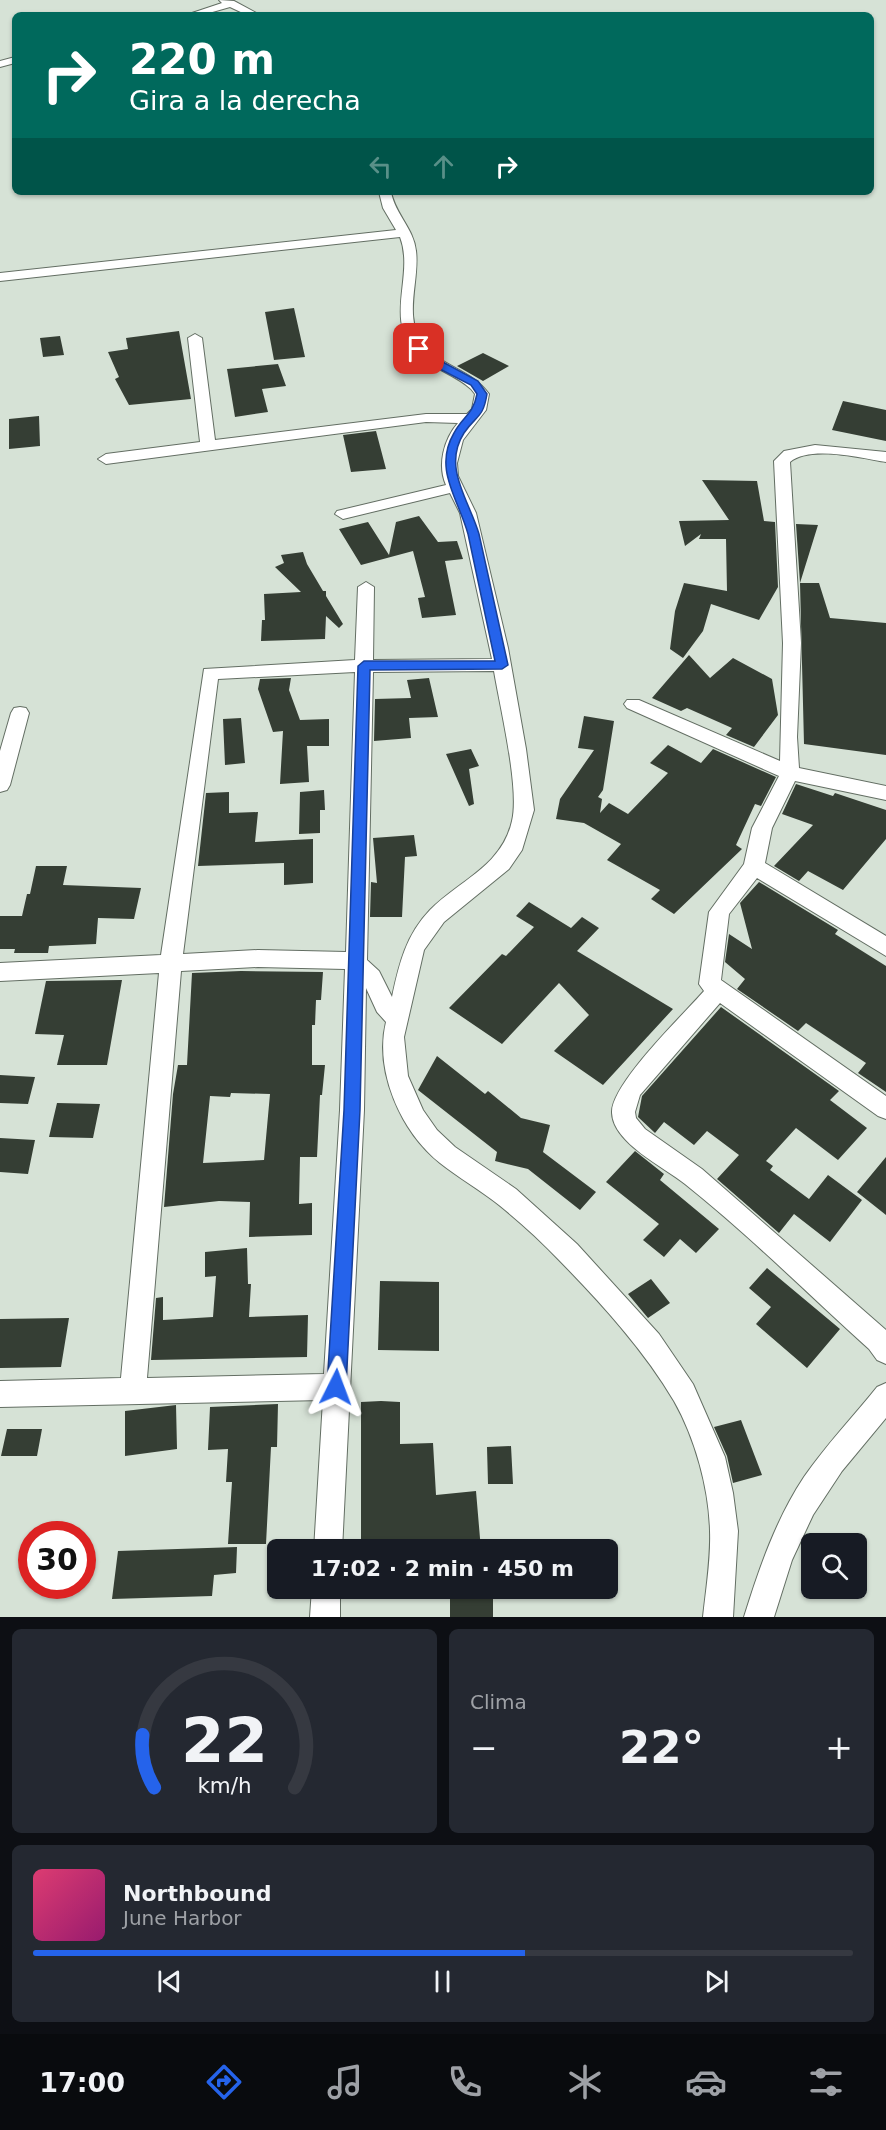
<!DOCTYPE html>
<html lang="es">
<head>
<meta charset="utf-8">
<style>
  body { margin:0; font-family:"DejaVu Sans",sans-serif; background:#242831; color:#f1f3f6; height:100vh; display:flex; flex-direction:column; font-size:22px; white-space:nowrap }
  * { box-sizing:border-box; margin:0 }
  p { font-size:20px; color:#9ea1a6 }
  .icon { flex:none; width:33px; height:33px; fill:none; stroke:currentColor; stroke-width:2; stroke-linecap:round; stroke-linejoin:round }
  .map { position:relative; height:1617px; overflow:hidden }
  .side { display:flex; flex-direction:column; gap:12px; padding:12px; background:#0d0f14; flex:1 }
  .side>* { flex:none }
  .guide { position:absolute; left:12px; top:12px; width:862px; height:183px; border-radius:9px; box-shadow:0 2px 4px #0004; background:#00695c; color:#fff; overflow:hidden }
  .tools { position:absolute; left:801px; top:1533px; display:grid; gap:12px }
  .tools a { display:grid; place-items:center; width:66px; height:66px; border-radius:9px; background:#171b24; box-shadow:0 2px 4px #0004; font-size:30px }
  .speed { position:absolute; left:18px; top:1521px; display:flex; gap:12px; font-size:30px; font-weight:700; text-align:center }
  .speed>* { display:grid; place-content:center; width:78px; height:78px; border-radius:50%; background:#171b24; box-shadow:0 2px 4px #0004; line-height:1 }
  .speed .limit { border:9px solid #d22; background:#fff; color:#111 }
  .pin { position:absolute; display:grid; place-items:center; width:51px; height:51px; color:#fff; margin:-26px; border-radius:12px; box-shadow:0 3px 9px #0006 }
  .me { position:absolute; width:66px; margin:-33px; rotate:3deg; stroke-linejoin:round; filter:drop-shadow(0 0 4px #0008) }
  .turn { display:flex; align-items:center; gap:21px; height:126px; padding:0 18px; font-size:27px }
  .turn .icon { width:78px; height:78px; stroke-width:2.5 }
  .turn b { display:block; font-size:42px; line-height:51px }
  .lanes { display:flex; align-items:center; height:57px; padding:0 18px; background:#0003; justify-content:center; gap:30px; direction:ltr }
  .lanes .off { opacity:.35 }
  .big { font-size:45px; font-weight:800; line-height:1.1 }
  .side .card { flex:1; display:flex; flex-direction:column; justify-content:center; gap:9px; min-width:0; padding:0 21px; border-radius:9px; background:#242831 }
  .side .dial { align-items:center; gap:0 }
  .dial svg { height:156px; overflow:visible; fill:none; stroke:#363941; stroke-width:7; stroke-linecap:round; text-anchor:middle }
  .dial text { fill:#f1f3f6; stroke:none }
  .song { display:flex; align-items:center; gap:18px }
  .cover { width:72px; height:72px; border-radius:9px; background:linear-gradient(135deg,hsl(340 70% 55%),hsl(320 70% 35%)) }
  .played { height:6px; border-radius:3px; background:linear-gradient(90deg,#2563eb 60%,#363941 60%) }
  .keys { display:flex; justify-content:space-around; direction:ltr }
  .heat { display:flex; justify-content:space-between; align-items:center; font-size:33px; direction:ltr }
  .side .tiles { flex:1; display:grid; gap:12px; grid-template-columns:1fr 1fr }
  .card:last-child { grid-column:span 2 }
  .trip { position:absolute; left:267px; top:1539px; width:351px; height:60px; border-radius:9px; background:#171b24; box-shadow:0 2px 4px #0004; font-weight:800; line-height:60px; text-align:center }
  .tab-bar { display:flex; height:96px; justify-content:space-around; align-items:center; background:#090b0e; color:#9ea1a6 }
  .tab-bar .icon { width:42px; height:42px }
  .tab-bar .active { color:#2563eb }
  .tab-bar b { font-size:27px; color:#f1f3f6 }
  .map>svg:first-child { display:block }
</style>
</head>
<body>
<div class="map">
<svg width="886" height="1617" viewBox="0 0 886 1617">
  <rect width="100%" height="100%" fill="#d6e2d6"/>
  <path fill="#353e34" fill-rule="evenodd" d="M294,308L305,357L274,360L265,312Z
    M179,331L191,399L129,405L115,379L119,377L108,352L128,349L126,338Z
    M60,336L64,355L43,357L40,338Z
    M483,353L509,366L483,381L457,366Z
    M278,364L286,386L262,389L268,412L235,417L227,369Z
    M843,401L886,410V441L832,430Z
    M39,416L40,446L9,449V419Z
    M376,431L386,469L351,472L343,435Z
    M702,480L757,481L764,521L775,522L778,587L759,620L711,604L703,631L683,658L670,649L675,611L684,583L727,591L726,539H699L701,534L685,546L679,521L729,520Z
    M419,516L438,542L457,541L463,559L445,561L456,615L422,618L418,598L425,597L413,551L361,565L339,529L368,522L389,555L396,522Z
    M796,524L818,525L800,583Z
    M303,552L307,564L323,591H326V596L343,624L339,628L326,616L325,639L261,641L262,620H265L264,594L301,592L275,567L284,563L281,555Z
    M800,583H819L830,618L886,623V755L804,744Z
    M689,655L710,678L733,658L772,679L778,715L754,747L726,735L732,728L687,708L681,711L652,698Z
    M291,678L289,690L300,720L329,719V746H307L309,782L280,784L283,731L273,732L258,689L260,679Z
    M429,678L438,717L409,718L411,738L374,741L375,699L411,698L407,680Z
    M584,716L614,721L603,790L598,797L602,799L600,813L609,803L628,814L668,773L650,763L668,745L701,763L713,749L776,777L761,806L755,804L736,845L742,849L674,914L651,899L660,890L607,860L621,844L584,823L556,819L560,799L594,750L578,748Z
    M241,718L245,763L225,765L223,719Z
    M471,749L479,766L469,769L474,804L469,806L446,754Z
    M796,784L833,796L835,793L886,810V839L843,890L808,871L799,881L774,866L813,825L782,814Z
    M324,790L325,810H320V833L299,834L300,792Z
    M229,792V813L258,812L255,842L313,839V883L284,885V863L198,866L206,793Z
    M414,835L417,856L405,857L402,917H370L371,882L377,883L373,838Z
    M36,866H67L63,885L141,888L134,919L98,918L96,944L49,946L48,953H14L15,949H0V916H22L27,894H30Z
    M759,882L838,930L835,934L886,966V1092L858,1073L866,1063L806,1023L798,1031L737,989L745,979L725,962L729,934L752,949L740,903Z
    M529,902L571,928L582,917L599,928L577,951L673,1009L603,1085L554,1051L589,1015L559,983L502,1044L449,1008L502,954L506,956L534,927L516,916Z
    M241,971L323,972L321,1000H316L315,1025H312V1065H325L322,1095H320L317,1157H300L299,1204L312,1203V1235L249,1237L250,1202L219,1201L164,1207L173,1094L178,1065H187L192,973ZM231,1093L270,1094L264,1160L203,1163L210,1096L230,1097Z
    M122,980L107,1065H57L64,1035L35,1034L46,981Z
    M721,1007L839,1091L830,1100L867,1128L838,1160L796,1128L766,1161L773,1166L770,1170L809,1199L828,1175L862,1200L830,1242L794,1214L779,1233L717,1179L739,1155L707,1131L694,1145L664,1122L655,1133L638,1117L642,1096Z
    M437,1056L485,1094L488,1091L521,1118L550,1125L543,1152L596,1192L580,1210L528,1169L495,1161L497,1152L418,1090Z
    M0,1075L35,1077L28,1104L0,1103Z
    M57,1103L100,1104L93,1138L49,1137Z
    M0,1138L35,1140L28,1174L0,1172Z
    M635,1151L664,1174L660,1180L719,1229L696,1253L680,1239L664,1257L643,1240L659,1224L606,1182Z
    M886,1157V1215L857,1192Z
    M247,1248L248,1284H251L249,1317L308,1315L307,1357L151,1360L156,1298L163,1297V1320L213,1317L216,1276L205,1277V1252Z
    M767,1268L840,1329L807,1368L756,1324L771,1307L749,1288Z
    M651,1279L670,1303L648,1318L628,1294Z
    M380,1281L439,1282V1351L378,1350Z
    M69,1318L61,1367L0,1368V1319Z
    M381,1401L400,1402V1444L433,1443L436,1495L476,1491L481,1550H361V1402Z
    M278,1404L277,1447H271L266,1544H228L232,1482H226L228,1449L208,1450L210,1407Z
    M176,1405L177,1449L125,1456V1411Z
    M741,1420L762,1475L733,1483L727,1456L714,1427Z
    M7,1429H42L37,1456H1Z
    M511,1446L513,1484H488L487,1447Z
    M237,1547L236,1573L214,1575L212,1596L112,1599L118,1551Z
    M450,1588H493V1617H450Z"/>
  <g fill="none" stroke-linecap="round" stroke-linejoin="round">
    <g stroke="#636e63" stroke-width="2">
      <path id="street" d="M219,0L234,1L260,15H247L230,7L202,15H186L222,3Z
        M15,57V63L0,67V61Z
        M379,192H391C395,214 414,229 416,251C420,281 402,318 424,345C442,367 472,370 489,394L486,410L463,440L457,463L458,476L476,513L508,648L526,749L534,810L522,850L509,869L444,922L424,950L404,1037L408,1076L423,1110L437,1130L455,1147L516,1189L577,1244L659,1334L693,1384L725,1457L733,1493L738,1531L733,1617H703C706,1589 711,1559 710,1531C709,1488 695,1438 674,1401C644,1350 601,1303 559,1260C541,1241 520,1222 499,1205C480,1190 459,1178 440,1163C401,1132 374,1071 386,1022L377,1012L366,988L364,1110L342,1550H314L323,1400L0,1407V1381L121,1378L159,973L0,981V963L161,955L204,669L355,660L358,587L366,582L374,587L373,660L492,659L460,513L450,493L343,519L335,514L337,511L446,485C437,465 444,439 458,423L426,422L106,464L98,459L106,454L200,442L188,338L195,334L202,338L215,440L426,414H467L472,409L475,394L471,389C455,374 432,369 417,354C383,319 415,276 400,237L0,281V273L396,230L383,208ZM494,671C500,707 520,789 512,821C502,866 460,880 430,910C406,935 399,964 392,997L379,971L367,960L373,672ZM355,672L346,952L258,950L183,954L218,679ZM258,967L345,969L340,1110L324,1374L147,1378L181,971Z
        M815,445L886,452V462C861,458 810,445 790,462L801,643L797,737L799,768L886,786V800L795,781L772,828L765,863L886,936V956L757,878L729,914L721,980L886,1096V1119L878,1116L720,1003L640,1095L635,1112L636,1118L645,1129L702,1169L886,1330V1364L877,1360L869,1349C808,1294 749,1235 685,1184C664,1167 613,1143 612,1113C610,1085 683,1015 704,991L699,984L709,912L744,864L752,828L779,776L627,708L624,704L627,700H639L780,761L783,643L774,461L784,451Z
        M20,707L26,708L29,713L10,785L7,790L0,792V751L11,713L14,708Z
        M886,1383V1418L842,1471L813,1515L792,1560L774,1617H744C759,1569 776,1519 804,1477C826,1445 853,1417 877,1387Z
        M312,1588H340V1617H310Z"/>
    </g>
    <use href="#street" fill="#fff" fill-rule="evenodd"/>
  </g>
  <path fill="#2563eb" stroke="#184099" stroke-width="1.5" d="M416,347H423L441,361L478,381L487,394C483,419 476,415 464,433C442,467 469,500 479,534L508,665L502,669L370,670L360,1110L346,1387L343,1394L336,1397L330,1394L327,1387L344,1110L358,666L364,661H495L468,534C458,498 433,469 454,433C463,416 473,415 477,394L471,385L434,366L416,351Z"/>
</svg>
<div class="tools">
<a><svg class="icon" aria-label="search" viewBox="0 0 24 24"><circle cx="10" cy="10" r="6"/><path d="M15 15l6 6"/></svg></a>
</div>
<div class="speed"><div class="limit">30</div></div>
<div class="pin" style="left:419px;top:349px;background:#d93025"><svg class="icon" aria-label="arrive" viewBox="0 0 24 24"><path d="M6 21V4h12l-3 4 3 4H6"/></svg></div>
<svg class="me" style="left:336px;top:1387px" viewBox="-20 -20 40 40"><path d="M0-17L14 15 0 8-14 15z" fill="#2563eb" stroke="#fff" stroke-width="4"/></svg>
<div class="trip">17:02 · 2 min · 450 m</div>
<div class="guide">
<div class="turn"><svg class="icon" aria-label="right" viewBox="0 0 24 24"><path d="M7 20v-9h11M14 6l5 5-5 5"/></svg><div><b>220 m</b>Gira a la derecha</div></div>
<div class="lanes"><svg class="icon off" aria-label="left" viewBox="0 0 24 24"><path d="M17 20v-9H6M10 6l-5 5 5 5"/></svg><svg class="icon off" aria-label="ahead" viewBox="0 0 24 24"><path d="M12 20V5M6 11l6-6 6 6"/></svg><svg class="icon" aria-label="right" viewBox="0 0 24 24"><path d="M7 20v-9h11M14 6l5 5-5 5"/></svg></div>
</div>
</div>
<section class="side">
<div class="tiles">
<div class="card dial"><svg viewBox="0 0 100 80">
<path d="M14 69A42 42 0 1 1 86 69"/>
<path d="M14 69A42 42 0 0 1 8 42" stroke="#2563eb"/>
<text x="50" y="56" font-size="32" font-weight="700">22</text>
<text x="50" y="72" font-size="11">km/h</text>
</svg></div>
<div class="card"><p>Clima</p>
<div class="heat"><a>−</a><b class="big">22°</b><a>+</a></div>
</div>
<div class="card">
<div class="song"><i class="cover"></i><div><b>Northbound</b><p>June Harbor</p></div></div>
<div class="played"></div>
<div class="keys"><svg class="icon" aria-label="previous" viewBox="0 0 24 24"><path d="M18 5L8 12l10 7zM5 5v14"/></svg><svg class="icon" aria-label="pause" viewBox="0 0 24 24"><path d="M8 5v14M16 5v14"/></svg><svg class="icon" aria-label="next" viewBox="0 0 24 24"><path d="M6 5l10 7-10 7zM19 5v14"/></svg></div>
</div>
</div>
</section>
<nav class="tab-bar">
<b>17:00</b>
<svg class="icon active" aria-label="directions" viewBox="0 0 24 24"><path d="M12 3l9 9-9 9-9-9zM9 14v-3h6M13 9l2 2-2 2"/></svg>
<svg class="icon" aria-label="music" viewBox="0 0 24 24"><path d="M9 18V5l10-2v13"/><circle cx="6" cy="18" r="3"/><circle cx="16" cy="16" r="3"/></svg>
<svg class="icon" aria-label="phone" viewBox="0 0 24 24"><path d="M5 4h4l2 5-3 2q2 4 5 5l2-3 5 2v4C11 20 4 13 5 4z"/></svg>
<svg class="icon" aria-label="climate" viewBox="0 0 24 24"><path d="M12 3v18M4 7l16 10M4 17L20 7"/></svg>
<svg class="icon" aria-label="car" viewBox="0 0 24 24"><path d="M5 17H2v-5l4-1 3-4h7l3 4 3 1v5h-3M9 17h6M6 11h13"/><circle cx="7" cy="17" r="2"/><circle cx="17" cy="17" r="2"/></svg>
<svg class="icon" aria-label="filters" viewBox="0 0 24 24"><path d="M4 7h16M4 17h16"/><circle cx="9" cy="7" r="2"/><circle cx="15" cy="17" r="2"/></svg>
</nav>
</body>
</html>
